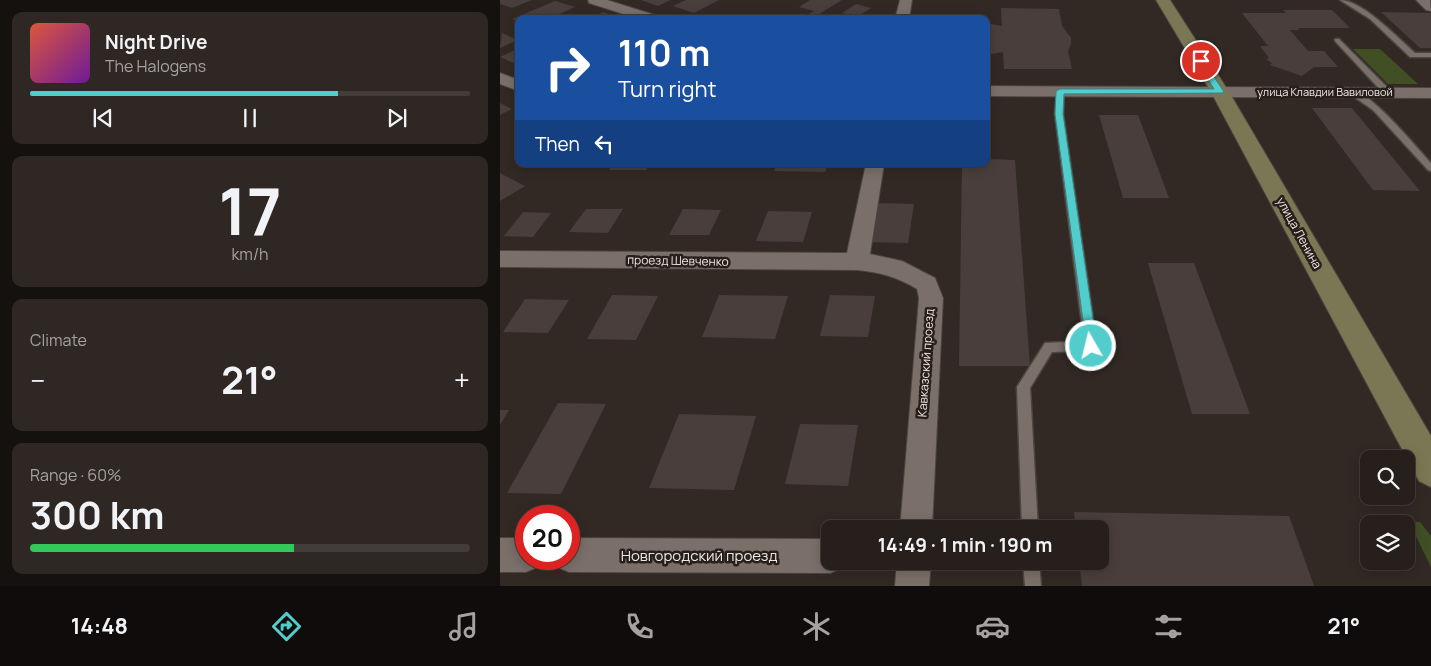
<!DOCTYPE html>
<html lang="en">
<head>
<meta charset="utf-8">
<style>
  body { margin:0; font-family:Manrope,sans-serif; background:#2e2724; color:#f1f3f6; height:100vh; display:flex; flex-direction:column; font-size:19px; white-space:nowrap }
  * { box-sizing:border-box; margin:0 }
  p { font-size:16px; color:#a4a2a3 }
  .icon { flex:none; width:28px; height:28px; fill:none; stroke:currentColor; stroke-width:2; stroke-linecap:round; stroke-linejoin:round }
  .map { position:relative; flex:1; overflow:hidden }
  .panel { display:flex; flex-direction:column; gap:12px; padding:12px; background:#15110f; width:500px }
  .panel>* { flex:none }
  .top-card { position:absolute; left:15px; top:15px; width:475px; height:152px; border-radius:10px; box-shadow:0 2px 12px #0003,0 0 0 1px #423d3a; background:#1a4fa0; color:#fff; overflow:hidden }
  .fabs { position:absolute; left:860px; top:450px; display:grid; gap:10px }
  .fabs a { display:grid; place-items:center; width:55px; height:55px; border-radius:10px; background:#261f1b; box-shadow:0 2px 12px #0003,0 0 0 1px #423d3a; font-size:25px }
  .speed { position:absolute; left:15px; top:505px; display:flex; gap:10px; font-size:25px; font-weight:700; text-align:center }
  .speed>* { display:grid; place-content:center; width:65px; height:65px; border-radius:50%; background:#261f1b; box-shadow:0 2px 12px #0003,0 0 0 1px #423d3a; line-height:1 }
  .speed .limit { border:8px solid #d22; background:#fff; color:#111 }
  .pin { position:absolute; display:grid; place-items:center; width:42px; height:42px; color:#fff; margin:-21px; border:2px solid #fff; border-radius:50%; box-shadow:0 1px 5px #0007 }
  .me { position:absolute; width:55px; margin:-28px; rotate:352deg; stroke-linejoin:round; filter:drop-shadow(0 0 4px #0008) }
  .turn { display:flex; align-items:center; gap:18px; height:105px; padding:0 20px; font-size:22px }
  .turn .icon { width:65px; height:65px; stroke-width:2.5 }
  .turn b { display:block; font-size:35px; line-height:42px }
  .then { display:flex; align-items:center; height:48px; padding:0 20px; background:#0003; gap:10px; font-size:19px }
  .big { font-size:38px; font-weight:700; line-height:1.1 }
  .panel .tile { flex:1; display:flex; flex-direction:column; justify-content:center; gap:8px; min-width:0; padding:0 18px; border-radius:10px; background:#2e2724 }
  .panel .dial { align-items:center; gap:0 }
  .dial b { font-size:65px; line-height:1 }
  .song { display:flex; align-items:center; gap:15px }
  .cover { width:60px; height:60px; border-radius:8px; background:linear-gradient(135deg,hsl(10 70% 55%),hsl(280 70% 35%)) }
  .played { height:5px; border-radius:2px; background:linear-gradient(90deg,#52cdcc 70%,#423d3a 70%) }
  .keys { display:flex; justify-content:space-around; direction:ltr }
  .heat { display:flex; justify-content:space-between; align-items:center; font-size:28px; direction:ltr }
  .charge { height:8px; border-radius:4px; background:linear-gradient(90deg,#34c759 60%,#423d3a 0) }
  .trip { position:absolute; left:321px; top:520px; width:288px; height:50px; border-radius:10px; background:#261f1b; box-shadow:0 2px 12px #0003,0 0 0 1px #423d3a; font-weight:700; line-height:50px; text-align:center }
  .dock { display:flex; height:80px; justify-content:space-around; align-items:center; background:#0f0c0b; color:#a4a2a3 }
  .dock .icon { width:35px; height:35px }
  .dock .selected { color:#52cdcc }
  .dock b { font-size:22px; color:#f1f3f6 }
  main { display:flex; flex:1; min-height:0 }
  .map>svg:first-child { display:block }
</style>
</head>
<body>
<main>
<section class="panel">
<div class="tile">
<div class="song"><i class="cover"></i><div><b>Night Drive</b><p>The Halogens</p></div></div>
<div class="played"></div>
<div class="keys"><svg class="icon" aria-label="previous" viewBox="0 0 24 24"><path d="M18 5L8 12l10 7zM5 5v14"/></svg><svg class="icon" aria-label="pause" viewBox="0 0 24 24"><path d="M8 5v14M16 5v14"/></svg><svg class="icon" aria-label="next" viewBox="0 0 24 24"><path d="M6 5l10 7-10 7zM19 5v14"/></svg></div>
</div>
<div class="tile dial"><b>17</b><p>km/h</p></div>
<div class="tile"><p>Climate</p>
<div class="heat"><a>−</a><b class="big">21°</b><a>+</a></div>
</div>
<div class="tile"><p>Range · 60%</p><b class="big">300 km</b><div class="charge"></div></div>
</section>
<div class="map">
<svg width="931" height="586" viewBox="0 0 931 586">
  <rect width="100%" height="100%" fill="#322924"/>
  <path fill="#415024" d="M853,49H880L918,84H888Z
    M920,522L931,536V567L909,522Z"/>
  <path fill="#493e3c" d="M0,0H32L12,8L0,4Z
    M141,0H170L158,6Z
    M186,0H219L194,13L173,6Z
    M310,0H342L316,16L309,14L314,11L299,7Z
    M55,1L75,7L49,19H19V21L12,19Z
    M356,4L371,8L357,17L342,13Z
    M501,8L559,9L562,26L571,38V44L568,51L572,69H504L503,52L486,55V23L502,26Z
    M783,10H832L850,28H798L799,30H790L808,51H824L838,67H814L802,76L770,65L772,63L766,59L769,58L760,46H768L742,13H786Z
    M103,12L122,18V19H89Z
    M881,12L931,13V48H920Z
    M2,33L18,40L0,48Z
    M19,48V63L16,64L0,57Z
    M0,103L12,109L0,115Z
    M812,108H852L920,191L873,190Z
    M599,115H638L669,198H623Z
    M486,159L515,160L530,366H459L462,164H486Z
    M113,164H150L146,170H109Z
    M192,164H235L233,167L191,166Z
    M277,164H328L325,172L274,171Z
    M0,173L25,186L0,201Z
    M375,203L414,204L408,243L367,242Z
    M86,209H123L108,233L69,232Z
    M183,209L221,210L209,235H169Z
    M268,211L312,212L303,242L256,241Z
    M23,212L51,213L33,237L4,236Z
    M648,263H694L750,414H692Z
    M112,295L158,296L136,340L87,339Z
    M219,295L288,296L275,339L202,337Z
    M330,295L375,296L368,337L320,336Z
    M25,299L69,300L48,333L3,332Z
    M58,403L106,404L61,494L7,493Z
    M0,410H9L0,425Z
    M179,414L256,416L234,490L149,488Z
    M300,424L358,425L348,486L285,484Z
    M574,512L789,516L814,586H582L579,561H600V529H576Z"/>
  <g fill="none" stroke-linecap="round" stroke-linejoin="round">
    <g stroke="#4d4540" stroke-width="3">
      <path id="lane" d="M840,0C862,0 898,38 915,53H931V57H910L870,19Z
        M835,39H839L891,91V95H885L835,41Z
        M557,89L564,91L563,114L597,346L595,350L591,351L552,352L530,388L538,529H522L517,387L545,343L584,341L555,114Z
        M850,90C868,88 917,148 931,163V171L928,170L873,110L850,94Z
        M523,561H539L541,586H525Z"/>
    </g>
    <g stroke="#4d4540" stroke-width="2">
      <path id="street" d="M88,0H107L158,16L160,19H139L89,3Z
        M400,0H412L409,19H395Z
        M916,0H930L931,11L926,10Z
        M0,73L19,80V91L0,84Z
        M486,86L931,88V98L486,96Z
        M366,164H384L370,254L402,261L435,278L443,298L432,529H400L419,298L417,289C397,277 380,272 357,270L0,267V251L347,253Z
        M0,538H26V559H41L38,567L26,572H0Z
        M69,538L330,539V561H345L342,568L330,573L69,572L57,567L54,559H69Z
        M397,561H431L429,586H395Z"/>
    </g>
    <g stroke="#4d4540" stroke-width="2">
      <path id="secondary" d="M656,0H670L729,92L931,436V487L919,481L711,92Z"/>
    </g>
    <use href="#lane" fill="#7a6f69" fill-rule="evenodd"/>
    <use href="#street" fill="#7a6f69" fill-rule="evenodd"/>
    <use href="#secondary" fill="#7a7854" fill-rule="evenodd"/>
  </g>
  <path fill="#52cdcc" stroke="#358585" d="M698,60H703L724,92L723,93L564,94L563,114L597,346L596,350L591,352L587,350L555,114L556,91L560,89H714L697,61Z"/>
  <g text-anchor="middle" stroke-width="5" stroke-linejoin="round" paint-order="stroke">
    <g font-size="11" fill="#ede7e3" stroke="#281f1b">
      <text x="825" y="96">улица Клавдии Вавиловой</text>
    </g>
    <g font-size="12" fill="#ede7e3" stroke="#281f1b">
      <text transform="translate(799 233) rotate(61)" y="4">улица Ленина</text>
      <text transform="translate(178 261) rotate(1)" y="4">проезд Шевченко</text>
      <text transform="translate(426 363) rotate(-86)" y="4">Кавказский проезд</text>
    </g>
    <g font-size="15" fill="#ede7e3" stroke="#281f1b">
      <text x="199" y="561">Новгородский проезд</text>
    </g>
  </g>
</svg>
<div class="fabs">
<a><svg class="icon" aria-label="search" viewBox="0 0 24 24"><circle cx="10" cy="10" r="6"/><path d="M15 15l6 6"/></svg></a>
<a><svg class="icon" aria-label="layers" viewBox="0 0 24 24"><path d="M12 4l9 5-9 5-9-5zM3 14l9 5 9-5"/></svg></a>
</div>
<div class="speed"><div class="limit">20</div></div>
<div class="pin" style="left:701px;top:61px;background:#d93025"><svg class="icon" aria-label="arrive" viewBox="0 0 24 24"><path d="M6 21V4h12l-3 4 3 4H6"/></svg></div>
<svg class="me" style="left:591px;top:346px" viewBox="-20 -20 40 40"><circle r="17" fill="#52cdcc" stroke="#fff" stroke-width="3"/><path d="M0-11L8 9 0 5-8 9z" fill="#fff"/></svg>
<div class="trip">14:49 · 1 min · 190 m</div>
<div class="top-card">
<div class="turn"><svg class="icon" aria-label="right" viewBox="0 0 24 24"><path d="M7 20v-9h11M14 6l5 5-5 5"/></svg><div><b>110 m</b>Turn right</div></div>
<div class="then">Then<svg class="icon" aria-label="left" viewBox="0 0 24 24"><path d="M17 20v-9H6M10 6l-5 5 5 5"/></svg></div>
</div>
</div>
</main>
<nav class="dock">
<b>14:48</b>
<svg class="icon selected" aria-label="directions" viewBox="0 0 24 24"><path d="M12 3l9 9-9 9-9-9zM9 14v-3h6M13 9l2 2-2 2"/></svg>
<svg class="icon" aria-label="music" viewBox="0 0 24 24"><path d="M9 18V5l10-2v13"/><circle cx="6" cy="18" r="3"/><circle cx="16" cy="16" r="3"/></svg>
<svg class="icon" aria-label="phone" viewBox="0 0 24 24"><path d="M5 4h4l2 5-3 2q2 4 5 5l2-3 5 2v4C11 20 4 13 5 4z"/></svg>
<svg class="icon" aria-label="climate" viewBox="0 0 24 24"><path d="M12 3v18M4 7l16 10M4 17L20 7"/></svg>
<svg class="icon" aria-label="car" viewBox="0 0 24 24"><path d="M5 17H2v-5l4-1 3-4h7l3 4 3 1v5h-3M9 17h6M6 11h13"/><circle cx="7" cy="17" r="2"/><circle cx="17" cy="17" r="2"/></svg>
<svg class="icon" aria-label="filters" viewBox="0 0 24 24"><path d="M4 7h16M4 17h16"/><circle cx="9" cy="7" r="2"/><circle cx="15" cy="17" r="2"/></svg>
<b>21°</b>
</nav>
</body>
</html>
